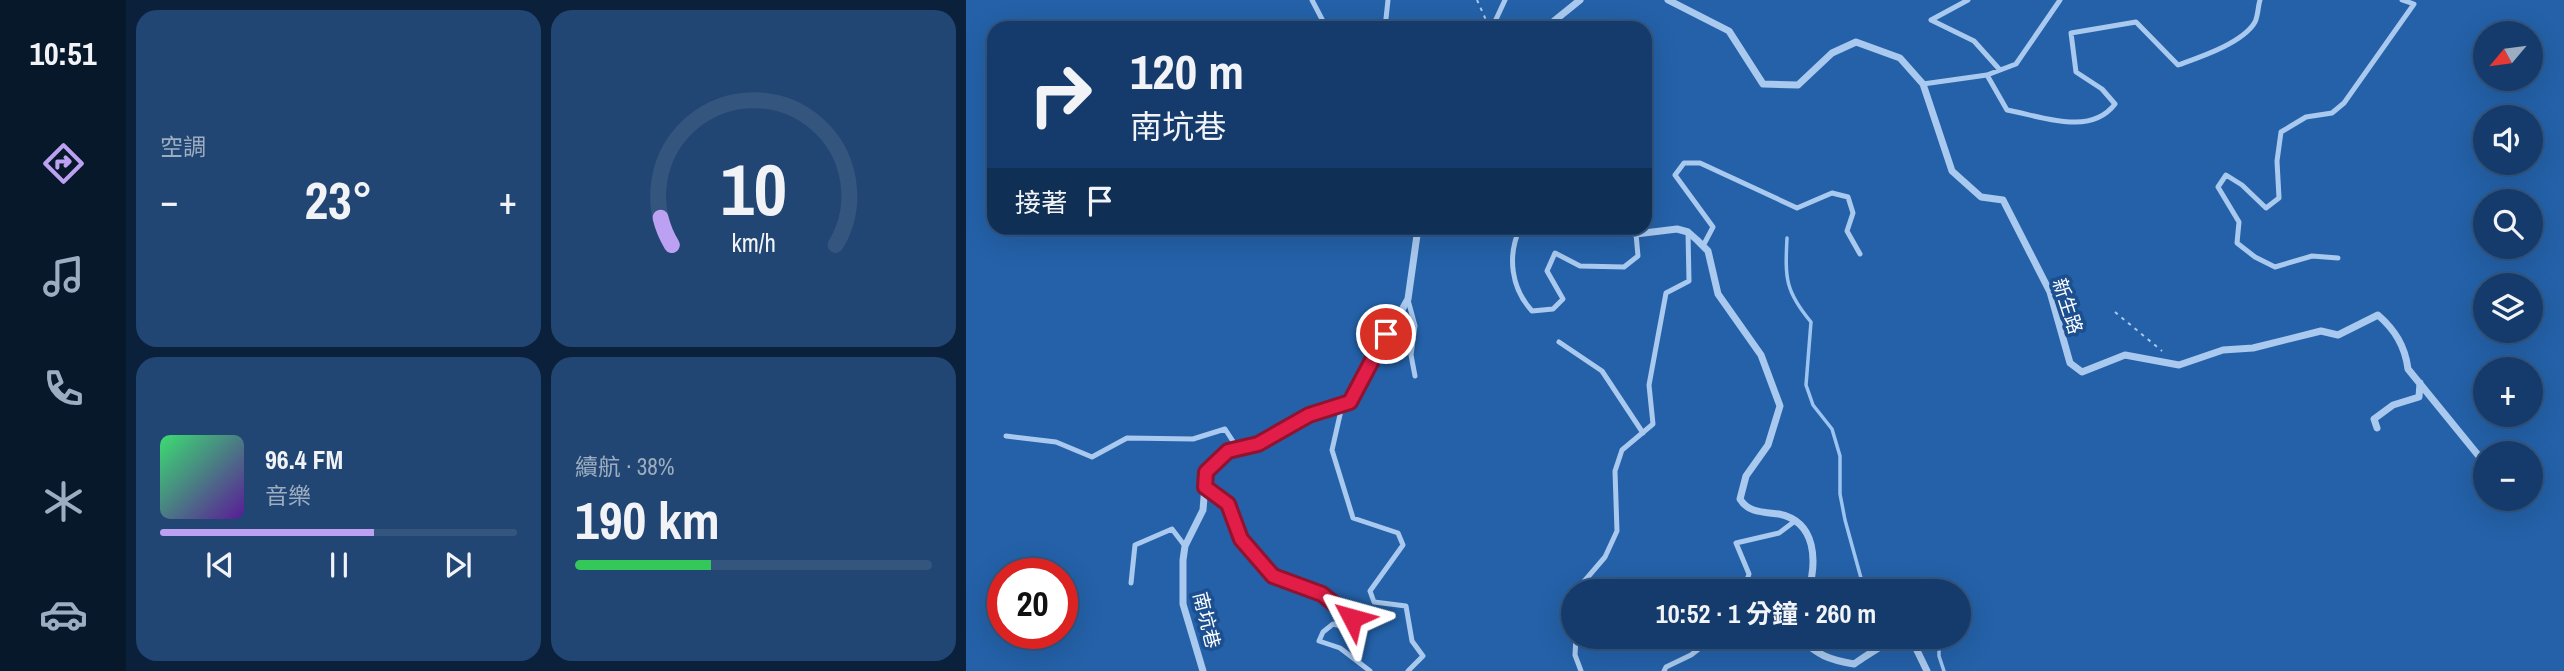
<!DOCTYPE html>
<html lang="zh-TW">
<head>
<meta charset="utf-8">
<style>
  body { margin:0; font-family:"Archivo Narrow","Noto Sans TC",sans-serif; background:#214673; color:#f1f3f6; height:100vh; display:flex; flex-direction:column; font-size:26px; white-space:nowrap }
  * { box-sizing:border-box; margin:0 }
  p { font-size:23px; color:#9dadc1 }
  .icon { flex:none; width:38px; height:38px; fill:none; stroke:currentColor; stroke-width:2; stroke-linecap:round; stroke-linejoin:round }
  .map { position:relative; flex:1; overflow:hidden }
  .side { display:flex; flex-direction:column; gap:10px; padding:10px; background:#0b203b; width:840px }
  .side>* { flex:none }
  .guide { position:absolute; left:21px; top:21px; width:665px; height:214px; border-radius:21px; box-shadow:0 7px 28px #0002,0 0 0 2px #33557e; background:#143b6b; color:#f1f3f6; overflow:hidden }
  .needle { width:46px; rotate:241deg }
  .controls { position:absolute; left:1507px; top:21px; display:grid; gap:14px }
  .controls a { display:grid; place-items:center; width:70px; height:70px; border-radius:50%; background:#143b6b; box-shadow:0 7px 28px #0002,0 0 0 2px #33557e; font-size:35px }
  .speed { position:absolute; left:21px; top:558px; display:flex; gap:14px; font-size:35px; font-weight:700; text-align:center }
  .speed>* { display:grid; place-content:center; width:91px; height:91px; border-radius:50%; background:#143b6b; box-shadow:0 7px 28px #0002,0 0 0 2px #33557e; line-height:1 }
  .speed .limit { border:10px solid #d22; background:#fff; color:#111 }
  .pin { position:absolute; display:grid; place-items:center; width:60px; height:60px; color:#fff; margin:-30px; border:4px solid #fff; border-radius:50%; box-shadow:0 2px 7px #0007 }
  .me { position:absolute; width:77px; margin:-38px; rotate:309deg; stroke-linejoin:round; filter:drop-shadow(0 0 5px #0008) }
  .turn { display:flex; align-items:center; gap:24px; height:147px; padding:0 28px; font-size:32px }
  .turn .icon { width:91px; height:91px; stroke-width:2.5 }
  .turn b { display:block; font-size:49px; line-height:60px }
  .then { display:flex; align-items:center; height:66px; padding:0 28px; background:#0003; gap:14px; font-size:26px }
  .big { font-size:52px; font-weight:700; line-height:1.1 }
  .side .tile { flex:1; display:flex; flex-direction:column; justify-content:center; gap:10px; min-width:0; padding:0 24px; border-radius:21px; background:#214673 }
  .side .dial { align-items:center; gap:0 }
  .dial svg { height:182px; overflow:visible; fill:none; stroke:#33557e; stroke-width:7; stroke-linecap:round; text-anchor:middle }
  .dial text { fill:#f1f3f6; stroke:none }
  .song { display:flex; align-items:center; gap:21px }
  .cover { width:84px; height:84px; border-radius:10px; background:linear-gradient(135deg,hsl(140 70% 55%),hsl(270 70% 35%)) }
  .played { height:7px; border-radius:4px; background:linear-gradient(90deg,#bca0f2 60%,#33557e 60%) }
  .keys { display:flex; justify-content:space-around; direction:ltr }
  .heat { display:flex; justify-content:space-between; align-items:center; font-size:38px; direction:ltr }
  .charge { height:10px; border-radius:5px; background:linear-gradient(90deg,#34c759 38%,#33557e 0) }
  .side .tiles { flex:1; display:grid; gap:10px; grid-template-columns:repeat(2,1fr) }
  .trip { position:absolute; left:595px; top:579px; width:410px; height:70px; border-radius:35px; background:#143b6b; box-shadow:0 7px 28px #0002,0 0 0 2px #33557e; font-weight:700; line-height:70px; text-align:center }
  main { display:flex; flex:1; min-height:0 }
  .menu { display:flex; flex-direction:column; width:126px; justify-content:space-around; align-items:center; background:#08182b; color:#9dadc1 }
  .menu .icon { width:49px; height:49px }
  .menu .current { color:#bca0f2 }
  .menu b { font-size:32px; color:#f1f3f6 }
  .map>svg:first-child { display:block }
</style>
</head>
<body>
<main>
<nav class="menu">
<b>10:51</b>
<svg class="icon current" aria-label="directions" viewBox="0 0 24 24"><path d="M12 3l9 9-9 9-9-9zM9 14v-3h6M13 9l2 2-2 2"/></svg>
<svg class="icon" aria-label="music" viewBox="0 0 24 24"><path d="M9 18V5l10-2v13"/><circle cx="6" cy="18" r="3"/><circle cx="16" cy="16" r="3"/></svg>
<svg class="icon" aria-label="phone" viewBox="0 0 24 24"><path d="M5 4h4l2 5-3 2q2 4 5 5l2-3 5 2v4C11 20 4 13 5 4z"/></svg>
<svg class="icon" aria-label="climate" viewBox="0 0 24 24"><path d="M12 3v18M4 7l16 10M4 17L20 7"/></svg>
<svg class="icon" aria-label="car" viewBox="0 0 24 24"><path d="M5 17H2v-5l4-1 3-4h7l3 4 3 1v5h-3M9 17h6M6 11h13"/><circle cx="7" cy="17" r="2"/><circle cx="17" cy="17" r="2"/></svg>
</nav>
<section class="side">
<div class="tiles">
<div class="tile"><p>空調</p>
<div class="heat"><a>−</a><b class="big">23°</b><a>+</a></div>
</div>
<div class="tile dial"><svg viewBox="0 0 100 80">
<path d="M14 69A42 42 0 1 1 86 69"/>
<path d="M14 69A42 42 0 0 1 9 57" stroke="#bca0f2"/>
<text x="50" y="56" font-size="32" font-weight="700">10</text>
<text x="50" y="72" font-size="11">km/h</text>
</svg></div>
<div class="tile">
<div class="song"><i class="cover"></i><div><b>96.4 FM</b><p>音樂</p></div></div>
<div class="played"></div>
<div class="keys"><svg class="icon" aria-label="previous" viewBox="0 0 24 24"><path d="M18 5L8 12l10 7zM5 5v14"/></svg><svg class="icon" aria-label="pause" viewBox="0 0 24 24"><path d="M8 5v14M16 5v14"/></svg><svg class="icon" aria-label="next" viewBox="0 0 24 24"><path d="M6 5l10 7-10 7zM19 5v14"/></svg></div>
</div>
<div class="tile"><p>續航 · 38%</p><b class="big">190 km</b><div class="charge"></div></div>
</div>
</section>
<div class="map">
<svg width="1598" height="671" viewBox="0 0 1598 671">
  <rect width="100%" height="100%" fill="#1b4f8f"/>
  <path fill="#2461a8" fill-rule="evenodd" d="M0,0H1598V671H0ZM28,28H679V228H28ZM1519,33H1564V79H1519ZM1519,117H1564V163H1519ZM1519,201H1564V247H1519ZM1519,285H1564V331H1519ZM1519,369H1564V415H1519ZM1519,453H1564V499H1519ZM37,574H96V634H37ZM607,592H992V637H607Z"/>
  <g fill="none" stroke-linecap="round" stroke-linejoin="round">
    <path stroke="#9cc4f0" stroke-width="3.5" d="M821,238C819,278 819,291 845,322L840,385L847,405L866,429L874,456V494L879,520L895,578L914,592
      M973,637V656L978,671"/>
    <path stroke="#a9c9ee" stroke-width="2" stroke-dasharray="3.5 5" stroke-linecap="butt" d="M511,0L520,20
      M567,28L580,22
      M1149,312L1196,351"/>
    <path stroke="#a9c9ee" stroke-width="5" d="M346,0L358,23L357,28
      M1002,0L965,20L1008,41L1034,70
      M419,28L422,0
      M526,28L539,0
      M1021,75L1041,110C1075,116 1124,137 1149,104L1136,89L1110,72L1105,33L1170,22L1212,65C1234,57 1277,43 1289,22C1292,16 1292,6 1294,0
      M957,84L1021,75L1050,64L1094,0
      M554,228C541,256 545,288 566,311L587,309L597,299L581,271L589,253L614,266L658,267L672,256L670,234
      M737,246L747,227L709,175L718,163H734L831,208L866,193L882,197L887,213L881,231L894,254
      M1372,258L1346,256L1309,267L1289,257L1271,243L1273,222L1252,187L1260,175L1276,185L1300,208L1313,198L1311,161L1315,132L1340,117L1366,113L1378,103L1448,4L1436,0
      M442,300L449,326L445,355L449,376
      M593,342L636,371L677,433
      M376,406L366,450L387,518L432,533L437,545L404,591L408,602L440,606L446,641L457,656L442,671
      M40,436L90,442L126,457L161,438L227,439L259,429L272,449
      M239,487L262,504L275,539L307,576L356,594L386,618L379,627L367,624L357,632L353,641L374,648L404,671
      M165,583L169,545L206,529L219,546
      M609,592L639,557L651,531L649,471L656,450L687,424L683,385L700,293L723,281L722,232
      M777,592L783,574L770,543L813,533L829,521
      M610,637L609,655L615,671
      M698,671L700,667L725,655L748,637"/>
    <path stroke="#a9c9ee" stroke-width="7" d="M702,0L763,31L797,84L832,85L866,53L890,42L934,58L957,84L986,171L1015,197L1037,200L1084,292L1104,363L1116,372L1159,355L1213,365L1257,350L1287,348L1355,331L1372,335L1412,315C1429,330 1439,346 1442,369L1512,455
      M592,28L588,21L614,0
      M653,228L670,234L711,229L722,232L731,240L742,251L752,294L795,355L814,406L802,445L780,476L774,499C782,513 798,512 813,514C851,522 851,562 842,592
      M1411,428L1408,419L1427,405L1453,397L1454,383
      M834,637C850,655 864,660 888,664C904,654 927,634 946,640L961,671
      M237,671L217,604V560L219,546L237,510L240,472L262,451L292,444L343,415L384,402L442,299L452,228"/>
  </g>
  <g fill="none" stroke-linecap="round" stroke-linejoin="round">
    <g stroke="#92132f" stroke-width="18">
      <path id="route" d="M386,618L356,594L307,576L275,539L262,504L239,487L240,472L262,451L292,444L343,415L384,402L420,334"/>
    </g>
    <use href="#route" stroke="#e11d48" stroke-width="12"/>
  </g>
  <g text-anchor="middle" stroke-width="7" stroke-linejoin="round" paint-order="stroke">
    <g font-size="19" fill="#fff" stroke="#1b4f8f">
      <text transform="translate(1102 306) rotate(72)" y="7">新生路</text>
      <text transform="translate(241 620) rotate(76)" y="7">南坑巷</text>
    </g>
  </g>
</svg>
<div class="controls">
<a><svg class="needle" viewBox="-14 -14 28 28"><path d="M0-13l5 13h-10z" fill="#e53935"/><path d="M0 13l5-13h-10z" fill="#9dadc1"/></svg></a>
<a><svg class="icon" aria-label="sound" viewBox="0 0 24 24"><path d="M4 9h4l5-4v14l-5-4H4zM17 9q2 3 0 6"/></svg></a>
<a><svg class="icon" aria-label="search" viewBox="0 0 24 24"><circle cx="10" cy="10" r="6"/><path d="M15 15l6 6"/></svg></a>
<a><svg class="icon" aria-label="layers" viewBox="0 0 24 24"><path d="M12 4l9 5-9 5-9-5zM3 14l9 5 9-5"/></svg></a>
<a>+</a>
<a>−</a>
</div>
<div class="speed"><div class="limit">20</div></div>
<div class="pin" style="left:420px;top:334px;background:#d93025"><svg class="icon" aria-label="arrive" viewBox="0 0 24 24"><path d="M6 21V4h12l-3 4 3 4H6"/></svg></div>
<svg class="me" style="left:386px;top:618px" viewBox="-20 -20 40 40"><path d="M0-17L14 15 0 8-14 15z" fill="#e11d48" stroke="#fff" stroke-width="4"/></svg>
<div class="trip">10:52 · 1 分鐘 · 260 m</div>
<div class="guide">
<div class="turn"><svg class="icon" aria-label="right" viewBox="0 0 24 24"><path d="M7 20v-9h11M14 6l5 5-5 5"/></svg><div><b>120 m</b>南坑巷</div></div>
<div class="then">接著<svg class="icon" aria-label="arrive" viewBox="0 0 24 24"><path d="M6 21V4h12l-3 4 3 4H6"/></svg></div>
</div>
</div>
</main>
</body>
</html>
